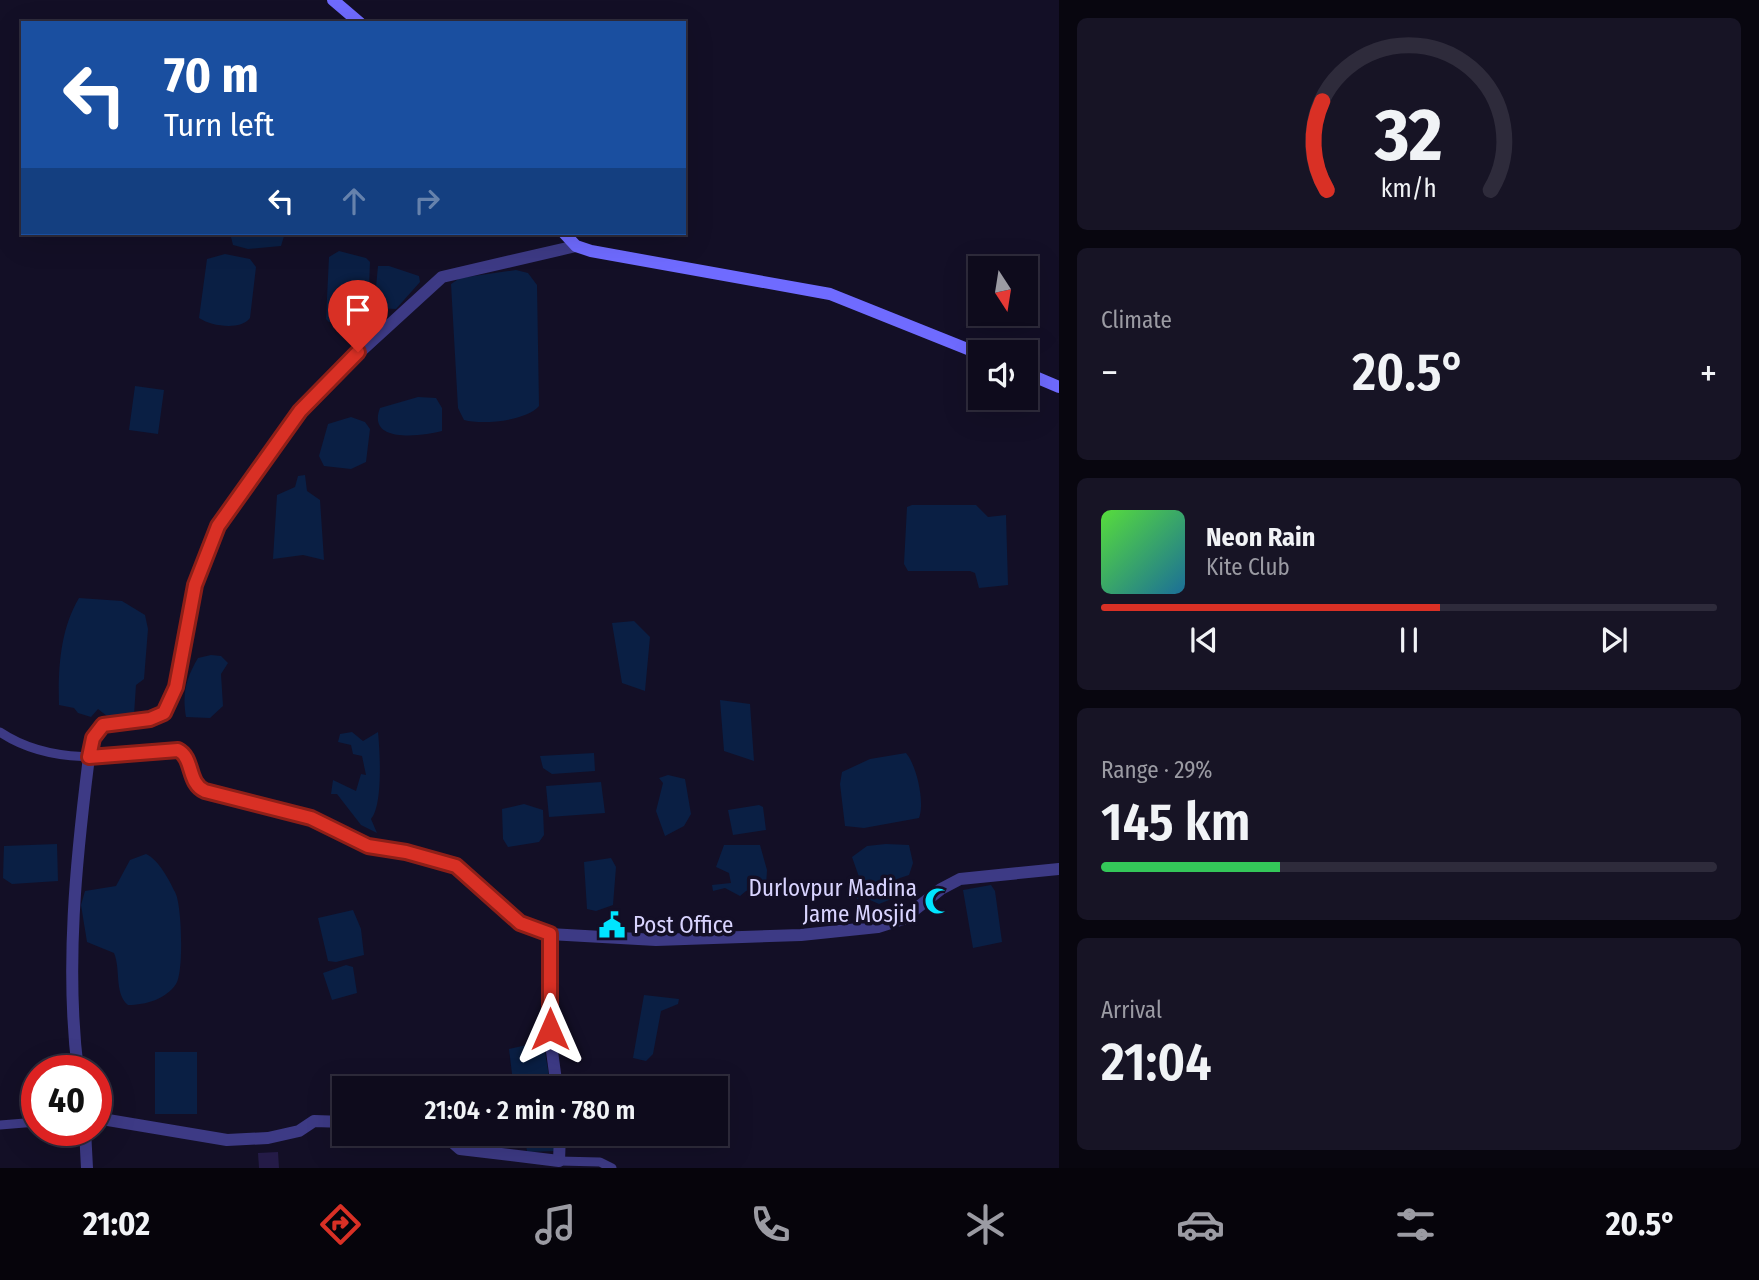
<!DOCTYPE html>
<html lang="en">
<head>
<meta charset="utf-8">
<style>
  body { margin:0; font-family:"Fira Sans Condensed",sans-serif; background:#171425; color:#f1f3f6; height:100vh; display:flex; flex-direction:column; font-size:26px; white-space:nowrap }
  * { box-sizing:border-box; margin:0 }
  p { font-size:23px; color:#9b9ba3 }
  .icon { flex:none; width:38px; height:38px; fill:none; stroke:currentColor; stroke-width:2; stroke-linecap:round; stroke-linejoin:round }
  .map { position:relative; flex:1; overflow:hidden }
  .drawer { display:flex; flex-direction:column; gap:18px; padding:18px; background:#08060f; width:700px }
  .drawer>* { flex:none }
  .banner { position:absolute; left:21px; top:21px; width:665px; height:214px; border-radius:0px; box-shadow:0 7px 28px #0002,0 0 0 2px #2e2b3b; background:#1a4fa0; color:#fff; overflow:hidden }
  .needle { width:46px; rotate:168deg }
  .controls { position:absolute; left:968px; top:256px; display:grid; gap:14px }
  .controls a { display:grid; place-items:center; width:70px; height:70px; border-radius:0px; background:#0e0b1c; box-shadow:0 7px 28px #0002,0 0 0 2px #2e2b3b; font-size:35px }
  .speed { position:absolute; left:21px; top:1055px; display:flex; gap:14px; font-size:35px; font-weight:700; text-align:center }
  .speed>* { display:grid; place-content:center; width:91px; height:91px; border-radius:50%; background:#0e0b1c; box-shadow:0 7px 28px #0002,0 0 0 2px #2e2b3b; line-height:1 }
  .speed .limit { border:10px solid #d22; background:#fff; color:#111 }
  .pin { position:absolute; display:grid; place-items:center; width:60px; height:60px; color:#fff; margin:-72px -30px; border-radius:50% 50% 50% 0; rotate:-45deg; box-shadow:0 0 7px #0007 }
  .pin .icon { rotate:45deg }
  .me { position:absolute; width:77px; margin:-38px; rotate:0deg; stroke-linejoin:round; filter:drop-shadow(0 0 5px #0008) }
  .turn { display:flex; align-items:center; gap:24px; height:147px; padding:0 28px; font-size:32px }
  .turn .icon { width:91px; height:91px; stroke-width:2.5 }
  .turn b { display:block; font-size:49px; line-height:60px }
  .lanes { display:flex; align-items:center; height:66px; padding:0 28px; background:#0003; justify-content:center; gap:35px; direction:ltr }
  .lanes .off { opacity:.35 }
  .big { font-size:52px; font-weight:600; line-height:1.1 }
  .drawer .tile { flex:1; display:flex; flex-direction:column; justify-content:center; gap:10px; min-width:0; padding:0 24px; border-radius:10px; background:#171425 }
  .drawer .dial { align-items:center; gap:0 }
  .dial svg { height:182px; overflow:visible; fill:none; stroke:#2e2b3b; stroke-width:7; stroke-linecap:round; text-anchor:middle }
  .dial text { fill:#f1f3f6; stroke:none }
  .song { display:flex; align-items:center; gap:21px }
  .cover { width:84px; height:84px; border-radius:10px; background:linear-gradient(135deg,hsl(110 70% 55%),hsl(200 70% 35%)) }
  .played { height:7px; border-radius:4px; background:linear-gradient(90deg,#d93025 55%,#2e2b3b 55%) }
  .keys { display:flex; justify-content:space-around; direction:ltr }
  .heat { display:flex; justify-content:space-between; align-items:center; font-size:38px; direction:ltr }
  .charge { height:10px; border-radius:5px; background:linear-gradient(90deg,#34c759 29%,#2e2b3b 0) }
  .trip { position:absolute; left:332px; top:1076px; width:396px; height:70px; border-radius:0px; background:#0e0b1c; box-shadow:0 7px 28px #0002,0 0 0 2px #2e2b3b; font-weight:600; line-height:70px; text-align:center }
  .menu { display:flex; height:112px; justify-content:space-around; align-items:center; background:#06040b; color:#9b9ba3 }
  .menu .icon { width:49px; height:49px }
  .menu .selected { color:#d93025 }
  .menu b { font-size:32px; color:#f1f3f6 }
  main { display:flex; flex:1; min-height:0 }
  .map>svg:first-child { display:block }
</style>
</head>
<body>
<main>
<div class="map">
<svg width="1059" height="1168" viewBox="0 0 1059 1168">
  <rect width="100%" height="100%" fill="#130f26"/>
  <path fill="#0a1f44" d="M230,233H285L281,246L248,249L233,245Z
    M339,251L366,258L370,262L368,312L329,322L326,319L329,257Z
    M225,254L250,259L256,267L250,318C240,331 211,326 199,318L207,259Z
    M378,266H389L419,276L420,282L396,309L374,308Z
    M516,270L528,273L537,285L539,406C526,421 483,425 464,420L458,408L451,284L460,278Z
    M135,386L164,390L158,434L129,430Z
    M418,397L436,398L442,408V431C423,436 366,444 380,408Z
    M351,417L365,422L370,429L366,462L351,469L324,466L319,456L328,424Z
    M305,475L307,491L320,500L324,560L303,555L273,559L277,495L295,487L298,476Z
    M912,505H976L988,517L1006,515L1008,585L979,588L975,573L970,571H908L904,564L907,507Z
    M79,598L122,601L145,615L148,629L144,679L136,685L134,715L107,716L98,709L91,717L78,713L74,708L59,705C58,669 60,630 79,598Z
    M634,621L650,637L645,691L622,683L612,623Z
    M211,655L221,656L228,663L221,674L223,706L210,718L186,717C182,694 186,678 198,658Z
    M720,700L750,704L754,761L724,751Z
    M352,732L363,741L378,732C380,752 383,805 371,819L377,833L361,825L337,794H331L333,780L356,791L361,774L366,775L362,756L353,754L351,745L338,742L340,734Z
    M594,753L595,771L552,774L543,768L540,756Z
    M906,753C917,766 925,803 919,818L864,828L845,826L840,784L842,772L870,759Z
    M668,775L685,779L691,814L684,826L665,836L656,811L663,783L659,778Z
    M601,782L605,813L549,817L546,786Z
    M524,804L543,810L544,835L539,842L508,847L503,839L502,809Z
    M759,805L763,807L766,830L733,835L728,810Z
    M57,844L58,881L12,884L3,878L4,846Z
    M886,844L909,845L913,863L909,875L897,879L891,891L894,898L879,904L868,899H857L856,894L864,891L852,857L867,846Z
    M724,845H760L767,870L766,886L746,891L740,896L725,888L713,891L712,885L731,883L729,873L716,867Z
    M146,854C159,860 169,880 175,892C182,904 184,972 176,984C166,999 146,1005 128,1005C114,993 121,970 114,953L87,942L81,905L85,891L116,886L130,860Z
    M611,858L616,867L613,905L596,911L587,909L584,862Z
    M991,885L995,891L1002,942L973,948L963,890Z
    M353,910L361,929L364,955L336,962L328,961L318,918Z
    M346,965L353,967L357,993L332,1000L323,973Z
    M644,995L679,999L678,1004L661,1011L653,1054L646,1061L633,1058Z
    M540,1042L544,1046L549,1076L513,1082L509,1049Z
    M155,1052H197V1114H155Z
    M525,1134H555V1151L527,1152Z"/>
  <path fill="#241b47" d="M278,1152L279,1168H259L258,1153Z"/>
  <g fill="none" stroke-linecap="round" stroke-linejoin="round">
    <path stroke="#3d3a85" stroke-width="9" d="M0,732C52,767 119,757 178,750C190,757 191,776 199,788L311,818L367,846L406,852L455,866L520,923L549,934
      M0,1125L37,1122
      M559,1161L600,1162L612,1168"/>
    <path stroke="#3d3a85" stroke-width="12" d="M78,1071C65,968 76,860 89,757L93,739L103,725L150,719L164,713L176,687L195,585L218,526L300,411L327,382L442,277L576,246
      M557,1088L549,1029V934L656,940L801,935L878,927L903,919L941,889L960,879L1059,869
      M96,1118L227,1140L268,1138L299,1131L314,1121L345,1122
      M85,1130L87,1168
      M443,1134L460,1149L559,1161L560,1134"/>
    <path stroke="#6f6bff" stroke-width="12" d="M333,0L360,23
      M564,233L576,246L591,251L830,294L980,354
      M1026,373L1059,387"/>
  </g>
  <g fill="none" stroke-linecap="round" stroke-linejoin="round">
    <g stroke="#8d1f18" stroke-width="18">
      <path id="route" d="M358,352L300,411L218,526L195,585L176,687L164,713L150,719L103,725L93,738L89,757L178,750C194,758 187,783 205,791L311,818L368,846L406,852L456,866L520,923L550,934V1029"/>
    </g>
    <use href="#route" stroke="#d93025" stroke-width="12"/>
  </g>
  <defs>
    <g id="mosque-bare" transform="scale(2.1)"><path d="M3.5-4.9A6 6 0 1 0 3.5 4.9A5 5 0 1 1 3.5-4.9Z" fill="#00e5ff" stroke="#130f26" stroke-width="2.5" paint-order="stroke"/></g>
    <g id="civic-bare" transform="scale(2.1)"><path d="M-.6-6.5H3V-4.5H.6V-3L4-1V1h2V6H-6V1h2V-1L-.6-3ZM-1.2 2.5V6h2.4V2.5Z" fill="#00e5ff" stroke="#130f26" stroke-width="2.5" paint-order="stroke"/></g>
  </defs>
  <g fill-rule="evenodd">
    <use href="#mosque-bare" x="938" y="901"/>
    <use href="#civic-bare" x="612" y="925"/>
  </g>
  <g text-anchor="middle" stroke-width="7" stroke-linejoin="round" paint-order="stroke">
    <g font-size="23" fill="#d9d4ff" stroke="#130f26" text-anchor="end">
      <text x="917" y="896">Durlovpur Madina<tspan x="917" dy="26">Jame Mosjid</tspan></text>
      <text x="633" y="933" text-anchor="start">Post Office</text>
    </g>
  </g>
</svg>
<div class="controls">
<a><svg class="needle" viewBox="-14 -14 28 28"><path d="M0-13l5 13h-10z" fill="#e53935"/><path d="M0 13l5-13h-10z" fill="#9b9ba3"/></svg></a>
<a><svg class="icon" aria-label="sound" viewBox="0 0 24 24"><path d="M4 9h4l5-4v14l-5-4H4zM17 9q2 3 0 6"/></svg></a>
</div>
<div class="speed"><div class="limit">40</div></div>
<div class="pin" style="left:358px;top:352px;background:#d93025"><svg class="icon" aria-label="arrive" viewBox="0 0 24 24"><path d="M6 21V4h12l-3 4 3 4H6"/></svg></div>
<svg class="me" style="left:550px;top:1029px" viewBox="-20 -20 40 40"><path d="M0-17L14 15 0 8-14 15z" fill="#d93025" stroke="#fff" stroke-width="4"/></svg>
<div class="trip">21:04 · 2 min · 780 m</div>
<div class="banner">
<div class="turn"><svg class="icon" aria-label="left" viewBox="0 0 24 24"><path d="M17 20v-9H6M10 6l-5 5 5 5"/></svg><div><b>70 m</b>Turn left</div></div>
<div class="lanes"><svg class="icon" aria-label="left" viewBox="0 0 24 24"><path d="M17 20v-9H6M10 6l-5 5 5 5"/></svg><svg class="icon off" aria-label="ahead" viewBox="0 0 24 24"><path d="M12 20V5M6 11l6-6 6 6"/></svg><svg class="icon off" aria-label="right" viewBox="0 0 24 24"><path d="M7 20v-9h11M14 6l5 5-5 5"/></svg></div>
</div>
</div>
<section class="drawer">
<div class="tile dial"><svg viewBox="0 0 100 80">
<path d="M14 69A42 42 0 1 1 86 69"/>
<path d="M14 69A42 42 0 0 1 12 30" stroke="#d93025"/>
<text x="50" y="56" font-size="32" font-weight="700">32</text>
<text x="50" y="72" font-size="11">km/h</text>
</svg></div>
<div class="tile"><p>Climate</p>
<div class="heat"><a>−</a><b class="big">20.5°</b><a>+</a></div>
</div>
<div class="tile">
<div class="song"><i class="cover"></i><div><b>Neon Rain</b><p>Kite Club</p></div></div>
<div class="played"></div>
<div class="keys"><svg class="icon" aria-label="previous" viewBox="0 0 24 24"><path d="M18 5L8 12l10 7zM5 5v14"/></svg><svg class="icon" aria-label="pause" viewBox="0 0 24 24"><path d="M8 5v14M16 5v14"/></svg><svg class="icon" aria-label="next" viewBox="0 0 24 24"><path d="M6 5l10 7-10 7zM19 5v14"/></svg></div>
</div>
<div class="tile"><p>Range · 29%</p><b class="big">145 km</b><div class="charge"></div></div>
<div class="tile"><p>Arrival</p><b class="big">21:04</b></div>
</section>
</main>
<nav class="menu">
<b>21:02</b>
<svg class="icon selected" aria-label="directions" viewBox="0 0 24 24"><path d="M12 3l9 9-9 9-9-9zM9 14v-3h6M13 9l2 2-2 2"/></svg>
<svg class="icon" aria-label="music" viewBox="0 0 24 24"><path d="M9 18V5l10-2v13"/><circle cx="6" cy="18" r="3"/><circle cx="16" cy="16" r="3"/></svg>
<svg class="icon" aria-label="phone" viewBox="0 0 24 24"><path d="M5 4h4l2 5-3 2q2 4 5 5l2-3 5 2v4C11 20 4 13 5 4z"/></svg>
<svg class="icon" aria-label="climate" viewBox="0 0 24 24"><path d="M12 3v18M4 7l16 10M4 17L20 7"/></svg>
<svg class="icon" aria-label="car" viewBox="0 0 24 24"><path d="M5 17H2v-5l4-1 3-4h7l3 4 3 1v5h-3M9 17h6M6 11h13"/><circle cx="7" cy="17" r="2"/><circle cx="17" cy="17" r="2"/></svg>
<svg class="icon" aria-label="filters" viewBox="0 0 24 24"><path d="M4 7h16M4 17h16"/><circle cx="9" cy="7" r="2"/><circle cx="15" cy="17" r="2"/></svg>
<b>20.5°</b>
</nav>
</body>
</html>
